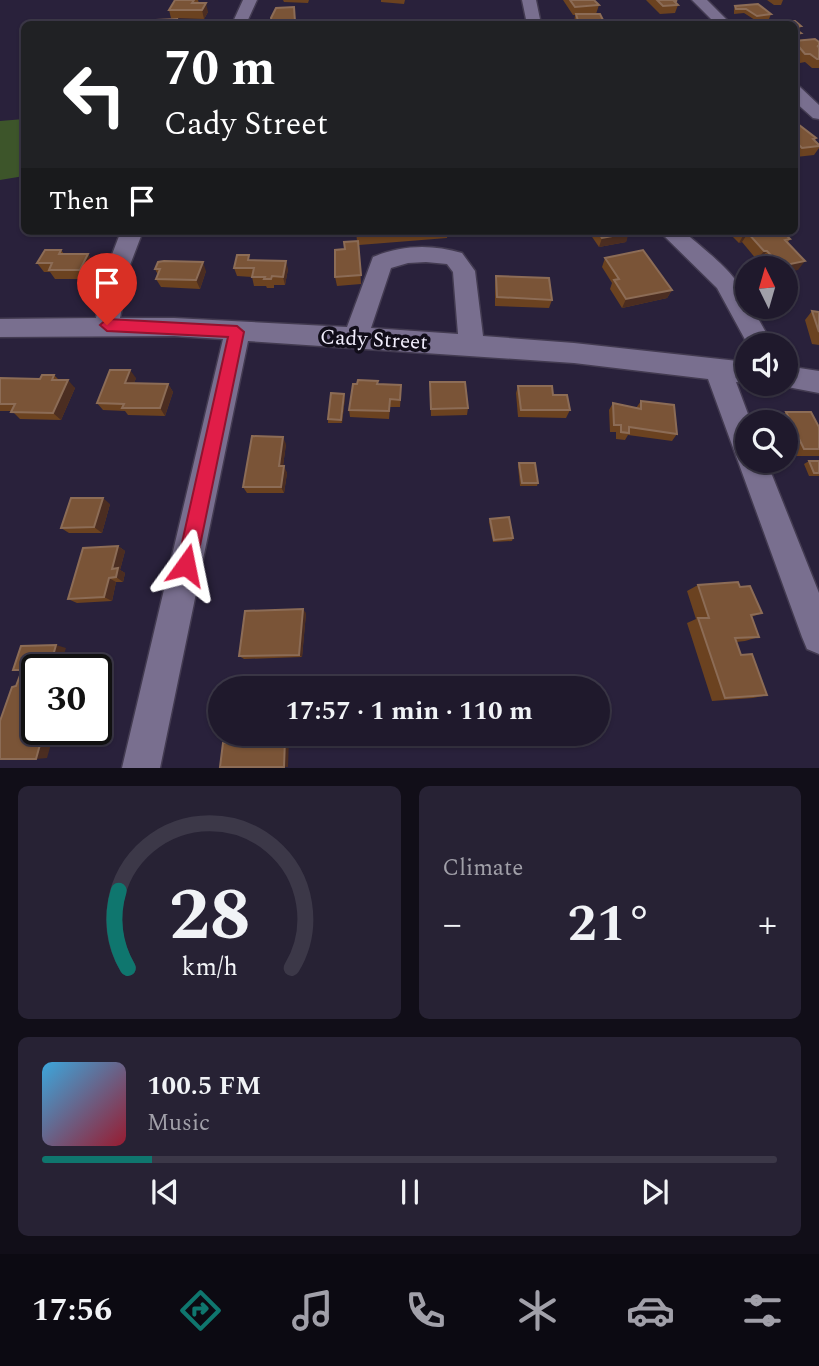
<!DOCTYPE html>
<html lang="en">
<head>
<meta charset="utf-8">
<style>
  body { margin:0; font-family:Spectral,serif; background:#272234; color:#f1f3f6; height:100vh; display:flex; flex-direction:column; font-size:26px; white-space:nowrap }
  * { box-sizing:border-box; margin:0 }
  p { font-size:23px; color:#a1a0a9 }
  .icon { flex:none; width:38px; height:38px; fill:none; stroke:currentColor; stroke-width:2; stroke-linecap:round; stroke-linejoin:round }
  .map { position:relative; height:768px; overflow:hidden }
  .details { display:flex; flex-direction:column; gap:18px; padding:18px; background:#110e18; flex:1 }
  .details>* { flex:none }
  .top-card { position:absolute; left:21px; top:21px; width:777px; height:214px; border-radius:10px; box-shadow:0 2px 5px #0004,0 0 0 2px #3c3848; background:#202124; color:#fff; overflow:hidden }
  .needle { width:46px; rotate:355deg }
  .tools { position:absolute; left:735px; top:256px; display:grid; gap:14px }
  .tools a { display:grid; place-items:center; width:63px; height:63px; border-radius:50%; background:#1f192c; box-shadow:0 2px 5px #0004,0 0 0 2px #3c3848; font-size:35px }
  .speed { position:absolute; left:21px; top:654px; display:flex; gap:14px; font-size:35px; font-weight:700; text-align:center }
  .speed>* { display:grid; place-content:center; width:91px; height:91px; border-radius:50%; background:#1f192c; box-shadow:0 2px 5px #0004,0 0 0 2px #3c3848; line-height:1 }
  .speed .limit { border:4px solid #111; border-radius:10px; background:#fff; color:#111 }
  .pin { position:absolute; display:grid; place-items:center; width:60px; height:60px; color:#fff; margin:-72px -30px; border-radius:50% 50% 50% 0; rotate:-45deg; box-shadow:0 0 7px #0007 }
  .pin .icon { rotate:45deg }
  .me { position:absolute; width:77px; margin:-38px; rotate:12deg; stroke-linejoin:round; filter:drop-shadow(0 0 5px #0008) }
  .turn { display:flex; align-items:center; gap:24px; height:147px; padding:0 28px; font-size:32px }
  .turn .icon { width:91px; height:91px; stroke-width:2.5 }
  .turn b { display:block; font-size:49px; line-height:60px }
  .then { display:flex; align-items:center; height:66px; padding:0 28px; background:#0003; gap:14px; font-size:26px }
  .big { font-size:52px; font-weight:700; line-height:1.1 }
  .details .widget { flex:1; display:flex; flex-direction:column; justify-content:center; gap:10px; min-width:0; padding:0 24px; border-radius:10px; background:#272234 }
  .details .dial { align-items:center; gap:0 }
  .dial svg { height:182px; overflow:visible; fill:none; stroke:#3c3848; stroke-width:7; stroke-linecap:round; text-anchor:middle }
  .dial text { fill:#f1f3f6; stroke:none }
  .song { display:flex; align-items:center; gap:21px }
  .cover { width:84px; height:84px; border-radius:10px; background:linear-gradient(135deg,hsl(200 70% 55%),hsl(350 70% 35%)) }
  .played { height:7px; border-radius:4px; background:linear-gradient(90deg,#0f766e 15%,#3c3848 15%) }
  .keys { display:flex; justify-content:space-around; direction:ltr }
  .heat { display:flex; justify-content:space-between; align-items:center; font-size:38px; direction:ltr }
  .details .tiles { flex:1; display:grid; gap:18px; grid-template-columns:1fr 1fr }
  .widget:last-child { grid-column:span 2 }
  .trip { position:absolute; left:208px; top:676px; width:402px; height:70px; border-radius:35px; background:#1f192c; box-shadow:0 2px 5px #0004,0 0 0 2px #3c3848; font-weight:700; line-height:70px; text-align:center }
  .menu { display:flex; height:112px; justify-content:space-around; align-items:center; background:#0c0a12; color:#a1a0a9 }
  .menu .icon { width:49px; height:49px }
  .menu .current { color:#0f766e }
  .menu b { font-size:32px; color:#f1f3f6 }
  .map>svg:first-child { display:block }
</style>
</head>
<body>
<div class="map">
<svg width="819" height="768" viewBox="0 0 819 768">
  <rect width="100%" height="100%" fill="#29213b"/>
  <path fill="#3d552a" d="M24,119V176L0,180V121Z"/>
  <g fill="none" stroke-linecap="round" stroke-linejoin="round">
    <g stroke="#433b51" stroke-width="3">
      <path id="minor" d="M243,0H257L246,24H232Z
        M522,0H536L541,24H527Z
        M692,0H707L731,24H716Z
        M794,86L800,87L819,105V119L813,118L794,101Z
        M121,231H143L130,265L120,318H174L347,327L373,257C402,245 431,244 462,253L475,271L483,336L574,343L747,362L748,383L736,382L751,422H747V460H766L819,593V654L807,649L802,637L708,379L574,363L248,341L160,768H122L223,339L174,336L0,337V319L96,318L108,265ZM426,262L447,264L453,272L458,334L371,328L391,268L408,263Z
        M659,231H683C702,248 747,280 747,306H751L773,345H748L717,288Z
        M786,366L819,371V393L777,385L786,383Z"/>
    </g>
    <use href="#minor" fill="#796f8f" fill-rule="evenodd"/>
  </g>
  <path fill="#6b4220" d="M175,0H198L199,3L208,12L204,19L171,18L169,10Z
    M283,0H309L308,3L284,2Z
    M381,0H405L404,4L381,2Z
    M563,0H594L599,5L596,14H586L605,24H574L575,15H573Z
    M646,0H675L678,5L675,13L660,14Z
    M767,0H783L781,5H774Z
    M735,6L771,14L769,19L755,20L744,13L734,14V10Z
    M295,16L296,24H272L271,18Z
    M795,21L801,26L798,31L801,33L797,40L815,39L819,42V68H812L805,62L800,63L794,55V24H768L769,23Z
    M794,121L816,138L815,141L819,145V148L814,155L796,157L794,155Z
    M356,231H448L447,238L359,245L361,284L337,286L335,277L345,249L357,241Z
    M588,231H628L626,242L599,247Z
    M727,231H782L790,239L788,242L798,270L786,268H768L761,259L757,260L742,242L739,243Z
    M61,250L64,254H88L93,263L86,279H55L50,272H44L37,263Z
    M605,258L672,290L667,298L622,308L610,289L612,283L602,267Z
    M251,260L288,269L285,285H274V288H267L266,286H254L252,277L237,276L234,268Z
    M155,269L206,271L200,289L161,287L156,279L158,275Z
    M496,276L552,300L549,308L495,306V285Z
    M812,311L819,312V345L812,344L805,320Z
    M54,375L59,380L75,388L61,420L20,419L12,411H0V378L40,379Z
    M136,378L134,383L168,384L173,392L165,416L128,415L125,411L103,410L97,403Z
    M430,382L468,408L467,415L431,416Z
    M378,384L401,393L400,407H390L389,419L350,417L349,410Z
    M518,386L553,395L570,410L566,418L518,417L516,393Z
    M345,398L342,423H328V419Z
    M641,401L677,434L672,441L628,435L625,440L616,439V432H610L609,410L613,403L636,408Z
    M786,412L819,427V456H795L786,437V422H778L777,420Z
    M286,444L283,466L287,473L284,493H247L243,487Z
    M809,461H819V476H809L804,464Z
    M519,463L538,483L537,486H520L518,466Z
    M110,504L102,533H69L61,528Z
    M490,519L513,538L512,541L493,542L489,522Z
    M118,546L125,551L120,570L125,573L123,582H116L112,601L77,603L68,599Z
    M698,585L740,587L762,613L751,617L759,637L745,641L736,642L741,655L767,695L753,698L712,701L687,623L696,619L687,591Z
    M306,613L302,657L244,659L239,656Z"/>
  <path fill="#4b2d21" d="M206,3L208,12L204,19L202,10Z
    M629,233L626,242L599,247L602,238Z
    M748,233L742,242L739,243L744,234Z
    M764,251H767L761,259L757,260Z
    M88,254L93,263L86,279L80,270Z
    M286,261L288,269L285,285L283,277Z
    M805,261L798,270L786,272V268H779L781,266Z
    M203,262L206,271L200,289L196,280Z
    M672,290L667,298L622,308L626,299Z
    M130,370L136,378L131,391L125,383Z
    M68,380L75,388L61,420L53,413Z
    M168,384L173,392L165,416L160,408Z
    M344,394L345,398L342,423L341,420Z
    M283,437L286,444L282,473L279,466Z
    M284,466L287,473L284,493L281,487Z
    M103,498L110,504L102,533L94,527Z
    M118,546L125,551L120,570L125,573L123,582L116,577L112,569Z
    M109,578L116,582L112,601L104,597Z
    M303,609L306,613L302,657L299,655Z
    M56,645L66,648L59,670H49Z
    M44,730H55L47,758L36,759Z
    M285,739H289L288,767H284Z"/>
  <path fill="#7a5437" stroke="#8c6c56" stroke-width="2" d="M175,0H194L192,3H206L202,10H169Z
    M570,0H594L599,5L575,7Z
    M657,0H675L677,1H674L678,5L663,6Z
    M758,4L771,14L757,16L746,9H736L735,6Z
    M294,7L295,22L272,23L271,18L276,8Z
    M576,14H600L605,24H579Z
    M177,19L176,24H154L156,20Z
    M691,21L695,24H675L673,23Z
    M795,21L801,26L794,27V24H772L769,23Z
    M794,28L801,33L794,34Z
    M815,39L819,42V46H817L819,47V59H817L810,54H805L794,41Z
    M794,121L816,138L813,139L819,145V146L802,148L794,140Z
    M356,231H428L357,236Z
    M597,231H628L629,233L602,238Z
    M741,231H782L790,239L785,240L805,261L781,266L767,251H764L748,233L744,234Z
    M358,241L361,275L335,277V250L345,249L344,242Z
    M45,250H61L59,254H88L80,270H49L52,263H37Z
    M643,250L672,290L626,299L614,280L619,279L605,258Z
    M237,255H249L248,260L286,261L283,277L272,276L271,279H264L265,277H252L254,268H234Z
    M164,261L203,262L196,280L156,279L160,269H155L158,262Z
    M496,276L549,278L552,300L497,297Z
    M812,311L819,312V332Z
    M110,370H130L125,383L168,384L160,408H122L124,404L97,403Z
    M42,375H54L52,380H68L53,413L11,412L15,404H0V378L40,379Z
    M358,380L378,381L377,384L401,385L400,400L390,399L389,411L349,410L353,384H357Z
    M430,382H465L468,408L431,409Z
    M518,386H552L553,395H567L570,410H521Z
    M331,393L344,394L341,420L328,419Z
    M641,401L674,405L677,434L629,427V433L621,432V425H614L613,403L641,409Z
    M786,412H811L819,427V449H804Z
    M252,436L283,437L279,466H284L281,487H243Z
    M809,461H819V473H814Z
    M519,463H535L538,483H522Z
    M71,498H103L94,527L61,528Z
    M509,517L513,538L494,540L490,519Z
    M118,546L112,569L118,568L116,577L109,578L104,597L68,599L83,548Z
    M738,582L740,587L750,586L762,613L751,615L759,637L735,638L741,655L752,654L767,695L725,698L698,618H709L698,585Z
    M303,609L299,655L239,656L245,611Z
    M56,645L49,670H37V730H44L36,759H0V721L12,687L16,686L22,670H13L21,646Z
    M285,739L284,767H220L223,743Z"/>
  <path fill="#e11d48" stroke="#92132f" stroke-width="2" d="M107,319L237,326L244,332L196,565L193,571L186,574L179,571L177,565L228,337L107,331L100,325Z"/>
  <g text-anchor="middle" stroke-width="7" stroke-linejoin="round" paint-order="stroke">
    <g font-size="21" fill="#f2eefd" stroke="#110d19">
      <text transform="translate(374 339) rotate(3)" y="7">Cady Street</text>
    </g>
  </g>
</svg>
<div class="tools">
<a><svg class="needle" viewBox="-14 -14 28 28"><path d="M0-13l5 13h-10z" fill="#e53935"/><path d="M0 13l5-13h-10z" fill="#a1a0a9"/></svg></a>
<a><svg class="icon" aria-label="sound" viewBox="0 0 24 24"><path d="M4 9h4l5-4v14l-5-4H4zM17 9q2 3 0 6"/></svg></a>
<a><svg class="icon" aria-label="search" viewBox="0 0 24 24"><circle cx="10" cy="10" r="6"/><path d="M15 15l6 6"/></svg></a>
</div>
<div class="speed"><div class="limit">30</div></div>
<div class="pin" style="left:107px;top:325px;background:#d93025"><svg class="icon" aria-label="arrive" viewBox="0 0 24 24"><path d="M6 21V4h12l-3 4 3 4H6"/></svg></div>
<svg class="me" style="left:186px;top:565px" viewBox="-20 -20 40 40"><path d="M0-17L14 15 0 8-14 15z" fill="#e11d48" stroke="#fff" stroke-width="4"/></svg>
<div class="trip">17:57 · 1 min · 110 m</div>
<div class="top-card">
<div class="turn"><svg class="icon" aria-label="left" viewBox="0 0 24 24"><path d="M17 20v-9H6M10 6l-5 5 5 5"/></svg><div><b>70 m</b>Cady Street</div></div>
<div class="then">Then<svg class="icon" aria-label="arrive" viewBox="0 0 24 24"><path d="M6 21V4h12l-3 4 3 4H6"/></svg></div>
</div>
</div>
<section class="details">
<div class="tiles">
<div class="widget dial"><svg viewBox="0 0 100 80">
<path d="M14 69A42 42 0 1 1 86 69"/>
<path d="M14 69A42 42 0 0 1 10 35" stroke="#0f766e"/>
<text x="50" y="56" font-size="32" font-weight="700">28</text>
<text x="50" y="72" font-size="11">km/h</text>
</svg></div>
<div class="widget"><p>Climate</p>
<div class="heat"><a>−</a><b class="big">21°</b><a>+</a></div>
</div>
<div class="widget">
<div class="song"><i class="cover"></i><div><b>100.5 FM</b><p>Music</p></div></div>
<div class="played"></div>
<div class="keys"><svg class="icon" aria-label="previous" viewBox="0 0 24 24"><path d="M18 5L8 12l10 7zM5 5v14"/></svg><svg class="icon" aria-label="pause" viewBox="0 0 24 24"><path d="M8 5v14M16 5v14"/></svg><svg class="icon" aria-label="next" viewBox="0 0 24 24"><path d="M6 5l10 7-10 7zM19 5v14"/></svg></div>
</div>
</div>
</section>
<nav class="menu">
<b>17:56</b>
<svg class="icon current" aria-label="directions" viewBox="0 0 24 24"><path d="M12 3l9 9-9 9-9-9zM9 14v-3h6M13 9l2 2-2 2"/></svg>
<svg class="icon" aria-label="music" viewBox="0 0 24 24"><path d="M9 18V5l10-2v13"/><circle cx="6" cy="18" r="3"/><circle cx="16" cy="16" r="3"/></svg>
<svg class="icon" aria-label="phone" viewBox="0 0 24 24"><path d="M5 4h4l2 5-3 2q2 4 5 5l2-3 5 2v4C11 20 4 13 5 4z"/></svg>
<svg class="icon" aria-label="climate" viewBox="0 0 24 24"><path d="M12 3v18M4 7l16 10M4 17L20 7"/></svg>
<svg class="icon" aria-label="car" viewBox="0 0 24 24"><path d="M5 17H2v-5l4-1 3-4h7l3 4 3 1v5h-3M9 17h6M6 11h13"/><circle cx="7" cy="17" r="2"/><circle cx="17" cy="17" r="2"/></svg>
<svg class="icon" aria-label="filters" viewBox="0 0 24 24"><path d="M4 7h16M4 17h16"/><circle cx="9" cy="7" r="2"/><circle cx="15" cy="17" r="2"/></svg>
</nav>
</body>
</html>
